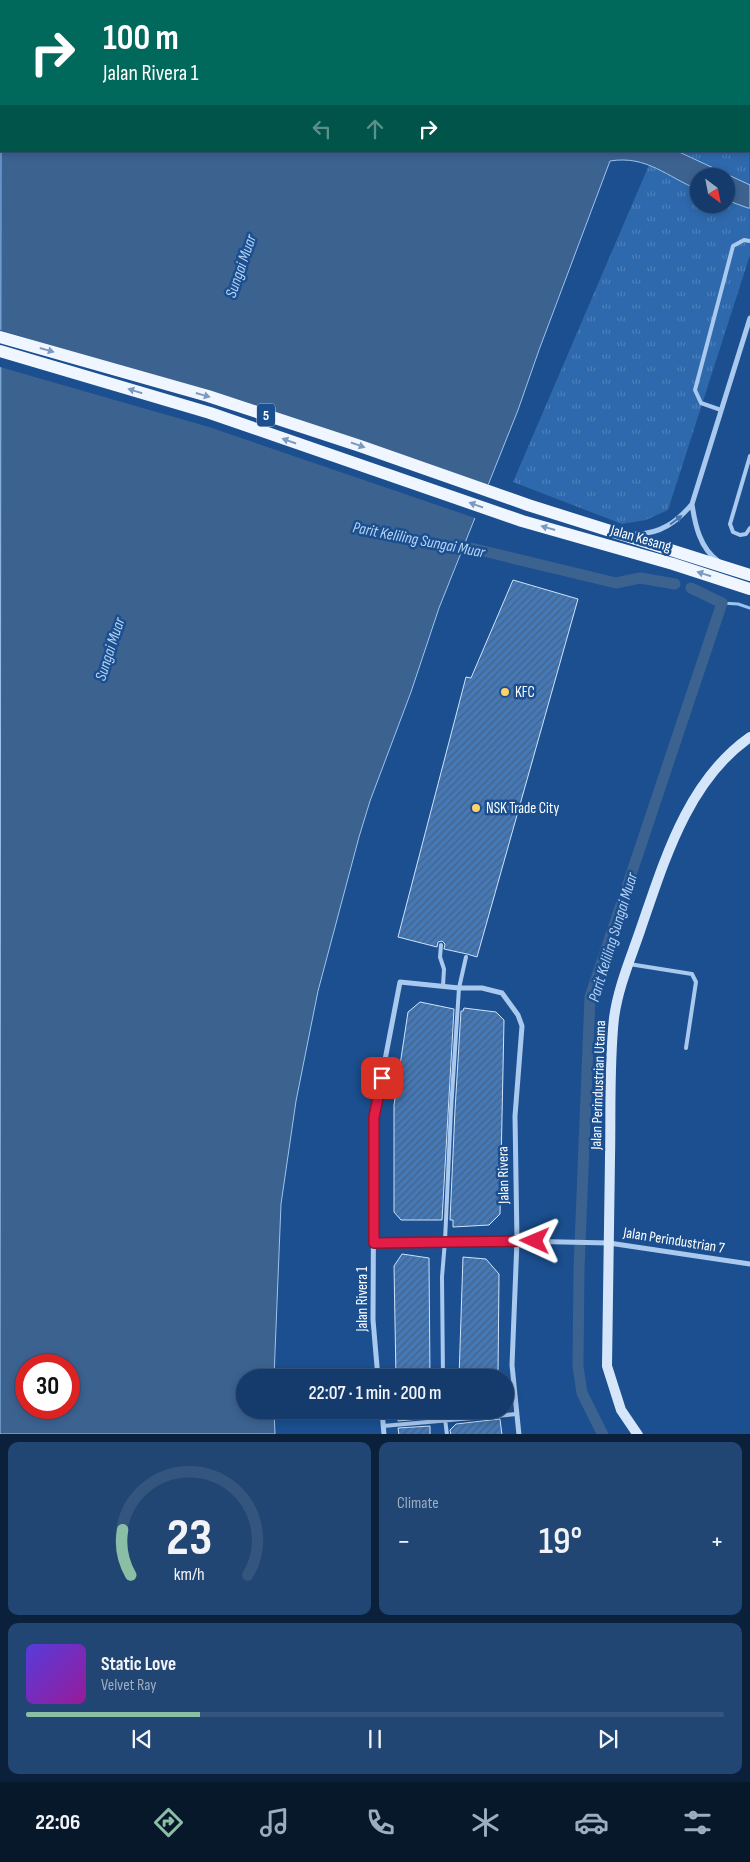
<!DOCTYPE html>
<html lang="en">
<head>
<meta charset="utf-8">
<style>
  body { margin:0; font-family:"Sofia Sans Condensed",sans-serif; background:#214673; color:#f1f3f6; height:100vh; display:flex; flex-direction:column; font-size:19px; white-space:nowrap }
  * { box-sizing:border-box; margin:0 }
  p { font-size:16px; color:#9dadc1 }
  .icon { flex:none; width:28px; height:28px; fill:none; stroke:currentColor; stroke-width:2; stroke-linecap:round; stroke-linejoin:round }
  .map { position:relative; height:1434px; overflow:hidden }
  .details { display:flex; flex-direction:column; gap:8px; padding:8px; background:#0b203b; flex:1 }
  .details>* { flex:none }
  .banner { position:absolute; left:0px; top:0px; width:750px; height:152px; box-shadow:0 2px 8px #0003,0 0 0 1px #33557e; background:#00695c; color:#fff; overflow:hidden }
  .needle { width:32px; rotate:148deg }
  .fabs { position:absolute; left:690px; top:168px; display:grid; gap:10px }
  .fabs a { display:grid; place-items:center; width:45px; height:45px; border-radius:50%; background:#143b6b; box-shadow:0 2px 8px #0003,0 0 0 1px #33557e; font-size:25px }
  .speed { position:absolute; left:15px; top:1354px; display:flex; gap:10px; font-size:25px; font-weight:700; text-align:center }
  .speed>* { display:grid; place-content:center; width:65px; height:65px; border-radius:50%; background:#143b6b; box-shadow:0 2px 8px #0003,0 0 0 1px #33557e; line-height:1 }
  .speed .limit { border:8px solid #d22; background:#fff; color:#111 }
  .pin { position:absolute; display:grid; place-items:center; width:42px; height:42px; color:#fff; margin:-21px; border-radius:10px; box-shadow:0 2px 8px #0006 }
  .me { position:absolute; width:55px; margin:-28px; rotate:271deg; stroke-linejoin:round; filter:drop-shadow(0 0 4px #0008) }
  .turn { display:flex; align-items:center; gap:18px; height:105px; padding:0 20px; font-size:22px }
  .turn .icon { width:65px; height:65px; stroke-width:2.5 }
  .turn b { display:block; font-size:35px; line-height:42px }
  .lanes { display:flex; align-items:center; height:48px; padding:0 20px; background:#0003; justify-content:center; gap:25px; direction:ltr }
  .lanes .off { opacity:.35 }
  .big { font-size:38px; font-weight:600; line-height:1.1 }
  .details .tile { flex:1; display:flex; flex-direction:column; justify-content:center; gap:8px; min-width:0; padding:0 18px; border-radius:10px; background:#214673 }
  .details .dial { align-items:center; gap:0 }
  .dial svg { height:130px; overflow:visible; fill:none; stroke:#33557e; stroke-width:7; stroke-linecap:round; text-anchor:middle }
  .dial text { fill:#f1f3f6; stroke:none }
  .song { display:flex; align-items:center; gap:15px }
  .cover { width:60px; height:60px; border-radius:8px; background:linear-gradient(135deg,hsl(250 70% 55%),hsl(300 70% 35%)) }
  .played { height:5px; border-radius:2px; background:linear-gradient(90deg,#8abfa5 25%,#33557e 25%) }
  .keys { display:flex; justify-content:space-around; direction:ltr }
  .heat { display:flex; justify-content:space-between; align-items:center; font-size:28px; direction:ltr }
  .details .tiles { flex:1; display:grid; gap:8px; grid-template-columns:1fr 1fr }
  .tile:last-child { grid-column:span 2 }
  .trip { position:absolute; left:236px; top:1369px; width:278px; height:50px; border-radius:25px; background:#143b6b; box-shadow:0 2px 8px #0003,0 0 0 1px #33557e; font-weight:600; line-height:50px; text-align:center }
  .dock { display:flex; height:80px; justify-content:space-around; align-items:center; background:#08182b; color:#9dadc1 }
  .dock .icon { width:35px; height:35px }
  .dock .selected { color:#8abfa5 }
  .dock b { font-size:22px; color:#f1f3f6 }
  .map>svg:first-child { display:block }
</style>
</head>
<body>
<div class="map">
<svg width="750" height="1435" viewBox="0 0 750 1435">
  <defs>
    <pattern id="grass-tufts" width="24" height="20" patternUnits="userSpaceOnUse" patternTransform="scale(1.25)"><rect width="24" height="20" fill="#2e69ad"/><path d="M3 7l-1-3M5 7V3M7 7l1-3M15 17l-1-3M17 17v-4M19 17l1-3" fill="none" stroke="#4d80b9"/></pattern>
    <pattern id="building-hatch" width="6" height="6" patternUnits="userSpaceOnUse" patternTransform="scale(1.25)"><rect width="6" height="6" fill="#4478b7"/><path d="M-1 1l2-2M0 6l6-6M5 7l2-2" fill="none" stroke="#486282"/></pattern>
  </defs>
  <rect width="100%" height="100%" fill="#1b4f8f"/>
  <path fill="url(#grass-tufts)" fill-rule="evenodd" d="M749,51L750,255L668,510L646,520L622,524L513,482L655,151H749ZM699,176H726V204H699Z"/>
  <path fill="#3c6290" stroke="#9cc4f0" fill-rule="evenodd" d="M28,0H663L664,1H28Z
    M1,75V151H677L750,185V208H748L726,200V176H699V190C667,177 647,155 610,161L539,350L518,410L439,608L411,692L370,801L359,837L318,991L296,1101L281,1204L274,1377L245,1378V1410H274L275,1434H0ZM26,1365H69V1408H26Z"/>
  <path fill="#1b4f8f" d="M0,330L203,392L490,485L478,519L209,427L0,367Z"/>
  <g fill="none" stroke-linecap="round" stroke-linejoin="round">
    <path stroke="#9cc4f0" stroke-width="3" d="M722,603L738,604L750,608"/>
    <path stroke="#3c6290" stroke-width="11" d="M450,543L616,583L640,578L675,584
      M603,1435L582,1393L578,1366L579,1269L590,997L722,603L691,588"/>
  </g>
  <path fill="url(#building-hatch)" stroke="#cfe3fa" d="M513,580L578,599L477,957L467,954L444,949L445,944L442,941L438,942L437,947L398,937L466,677L471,678Z
    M420,1002L454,1009L442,1220H401L394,1212V1105L408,1012Z
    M464,1008L496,1012L504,1020L500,1214L489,1225L453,1227V1220H450L455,1110L461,1011H463Z
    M402,1254L429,1258L430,1378H396L394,1266Z
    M463,1257L486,1259L499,1274L498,1378H459Z
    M397,1410H430V1418L398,1421Z
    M461,1410H499L500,1412L461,1415Z
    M500,1419L502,1435H451L450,1430L456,1424Z
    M430,1426V1435H399L398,1428Z"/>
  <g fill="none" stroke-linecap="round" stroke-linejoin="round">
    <path stroke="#a9c9ee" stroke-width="4" d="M683,0L685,1
      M749,39L750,40
      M721,410L701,403L695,390L733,246L744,240L750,241
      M750,456L730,524L733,532L740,535L746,534L750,528
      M441,945L440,957L444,969L443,986
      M629,964L692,974L696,982L686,1048
      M443,1378L442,1277L445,1241L451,1110L459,988L466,957
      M444,1410L447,1435
      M383,1426L517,1414"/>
    <path stroke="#a9c9ee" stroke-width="5" d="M692,504C695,525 700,548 718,561
      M636,534C660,534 677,522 692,504L750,318
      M374,1243L517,1241L609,1243L750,1264
      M378,1378L373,1320L374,1117L400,982L459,988H482L502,993L518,1015L522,1026L515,1116L517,1241L512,1365L519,1435
      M382,1410L384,1435"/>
    <path stroke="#d6e6fa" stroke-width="10" d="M638,1435L621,1410L607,1366C608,1297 609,1228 610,1158C611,1112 609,1064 614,1018C618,988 630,960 640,931C664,862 687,781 750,737"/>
    <path stroke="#f0f6ff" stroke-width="12" d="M0,337L208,396L360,446L528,505L750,575
      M0,351L210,413L522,521L673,564L750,589"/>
  </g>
  <defs><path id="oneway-solid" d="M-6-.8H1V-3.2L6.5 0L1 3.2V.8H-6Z" transform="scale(1.25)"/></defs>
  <g fill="#7b9ac1">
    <use href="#oneway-solid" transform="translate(47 350) rotate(16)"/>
    <use href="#oneway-solid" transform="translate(135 391) rotate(-163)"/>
    <use href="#oneway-solid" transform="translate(203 395) rotate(16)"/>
    <use href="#oneway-solid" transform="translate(289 441) rotate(-161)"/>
    <use href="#oneway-solid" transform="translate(358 445) rotate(19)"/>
    <use href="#oneway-solid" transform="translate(476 505) rotate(-161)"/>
    <use href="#oneway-solid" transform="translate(548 528) rotate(-164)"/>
    <use href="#oneway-solid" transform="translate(704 574) rotate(-162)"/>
  </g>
  <use fill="#4674ac" href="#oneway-solid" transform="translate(676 520) rotate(-37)"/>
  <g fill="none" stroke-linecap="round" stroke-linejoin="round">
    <g stroke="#92132f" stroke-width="12">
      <path id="route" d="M382,1078L374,1117V1243L535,1241"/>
    </g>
    <use href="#route" stroke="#e11d48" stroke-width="9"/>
  </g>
  <g fill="#ffd166" stroke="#1b4f8f" stroke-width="2">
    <circle cx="505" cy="692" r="5"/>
    <circle cx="476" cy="808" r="5"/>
  </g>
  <g text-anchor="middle" stroke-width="5" stroke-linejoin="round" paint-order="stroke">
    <rect fill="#1b4f8f" stroke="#bbcadd" stroke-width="1" x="257" y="403.5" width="18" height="23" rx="4"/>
    <g font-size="14" font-weight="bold" fill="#fff">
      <text x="266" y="420">5</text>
    </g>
    <g font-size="15" fill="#fff" stroke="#1b4f8f">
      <text transform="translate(641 538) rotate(16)" y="5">Jalan Kesang</text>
      <text transform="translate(598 1085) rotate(-88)" y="5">Jalan Perindustrian Utama</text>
      <text transform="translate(503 1175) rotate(-91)" y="5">Jalan Rivera</text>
      <text transform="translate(674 1240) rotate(9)" y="5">Jalan Perindustrian 7</text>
      <text transform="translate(362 1299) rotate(-90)" y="5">Jalan Rivera 1</text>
    </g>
    <g font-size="15" fill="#fff" stroke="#1b4f8f" text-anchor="start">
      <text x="515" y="697">KFC</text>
      <text x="486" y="813">NSK Trade City</text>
    </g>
    <g font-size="16" font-style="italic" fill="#b5d3f5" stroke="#1b4f8f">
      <text transform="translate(240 266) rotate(-71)" y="6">Sungai Muar</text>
      <text transform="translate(419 539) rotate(11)" y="6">Parit Keliling Sungai Muar</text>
      <text transform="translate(109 649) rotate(-72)" y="6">Sungai Muar</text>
      <text transform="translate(612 937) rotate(-73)" y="6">Parit Keliling Sungai Muar</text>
    </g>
  </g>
</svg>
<div class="fabs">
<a><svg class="needle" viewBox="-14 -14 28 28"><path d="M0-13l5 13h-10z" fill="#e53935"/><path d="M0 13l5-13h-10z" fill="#9dadc1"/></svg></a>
</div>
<div class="speed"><div class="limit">30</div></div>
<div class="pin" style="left:382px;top:1078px;background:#d93025"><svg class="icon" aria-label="arrive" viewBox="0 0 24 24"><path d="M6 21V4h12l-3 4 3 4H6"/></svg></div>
<svg class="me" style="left:535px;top:1241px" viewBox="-20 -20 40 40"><path d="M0-17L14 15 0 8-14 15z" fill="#e11d48" stroke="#fff" stroke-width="4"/></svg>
<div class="trip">22:07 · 1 min · 200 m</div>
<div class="banner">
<div class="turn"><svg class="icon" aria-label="right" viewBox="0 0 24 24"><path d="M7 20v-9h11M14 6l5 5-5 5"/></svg><div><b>100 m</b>Jalan Rivera 1</div></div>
<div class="lanes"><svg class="icon off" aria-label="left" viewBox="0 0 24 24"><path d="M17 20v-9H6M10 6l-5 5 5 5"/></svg><svg class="icon off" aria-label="ahead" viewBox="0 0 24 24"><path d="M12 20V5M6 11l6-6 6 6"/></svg><svg class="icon" aria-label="right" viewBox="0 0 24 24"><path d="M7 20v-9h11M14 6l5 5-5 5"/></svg></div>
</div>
</div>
<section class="details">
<div class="tiles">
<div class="tile dial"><svg viewBox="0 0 100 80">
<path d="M14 69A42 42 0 1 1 86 69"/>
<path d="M14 69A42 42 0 0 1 9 41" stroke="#8abfa5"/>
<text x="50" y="56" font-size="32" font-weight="700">23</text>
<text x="50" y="72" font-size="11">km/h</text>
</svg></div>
<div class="tile"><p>Climate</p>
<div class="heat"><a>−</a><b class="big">19°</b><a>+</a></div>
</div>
<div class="tile">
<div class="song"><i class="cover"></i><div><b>Static Love</b><p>Velvet Ray</p></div></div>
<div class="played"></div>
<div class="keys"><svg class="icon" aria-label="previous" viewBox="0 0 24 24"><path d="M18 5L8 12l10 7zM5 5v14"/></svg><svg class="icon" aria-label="pause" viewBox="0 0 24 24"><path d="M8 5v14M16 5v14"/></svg><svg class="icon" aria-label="next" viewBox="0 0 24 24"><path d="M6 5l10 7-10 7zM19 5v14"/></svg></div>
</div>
</div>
</section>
<nav class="dock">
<b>22:06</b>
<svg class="icon selected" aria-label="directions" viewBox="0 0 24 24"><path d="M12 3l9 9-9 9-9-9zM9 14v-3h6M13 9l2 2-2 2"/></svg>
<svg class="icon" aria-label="music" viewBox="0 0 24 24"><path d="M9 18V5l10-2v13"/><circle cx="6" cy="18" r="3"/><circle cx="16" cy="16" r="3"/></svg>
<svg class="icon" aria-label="phone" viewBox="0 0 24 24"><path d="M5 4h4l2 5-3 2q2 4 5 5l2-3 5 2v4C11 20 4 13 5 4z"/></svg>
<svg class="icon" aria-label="climate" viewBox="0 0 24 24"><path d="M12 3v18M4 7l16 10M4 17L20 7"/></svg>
<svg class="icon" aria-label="car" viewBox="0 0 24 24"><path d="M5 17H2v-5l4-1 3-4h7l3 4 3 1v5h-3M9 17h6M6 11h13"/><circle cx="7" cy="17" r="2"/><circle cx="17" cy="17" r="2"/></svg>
<svg class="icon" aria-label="filters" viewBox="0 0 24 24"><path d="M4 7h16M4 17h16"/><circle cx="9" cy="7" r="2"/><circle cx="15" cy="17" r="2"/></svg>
</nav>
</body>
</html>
